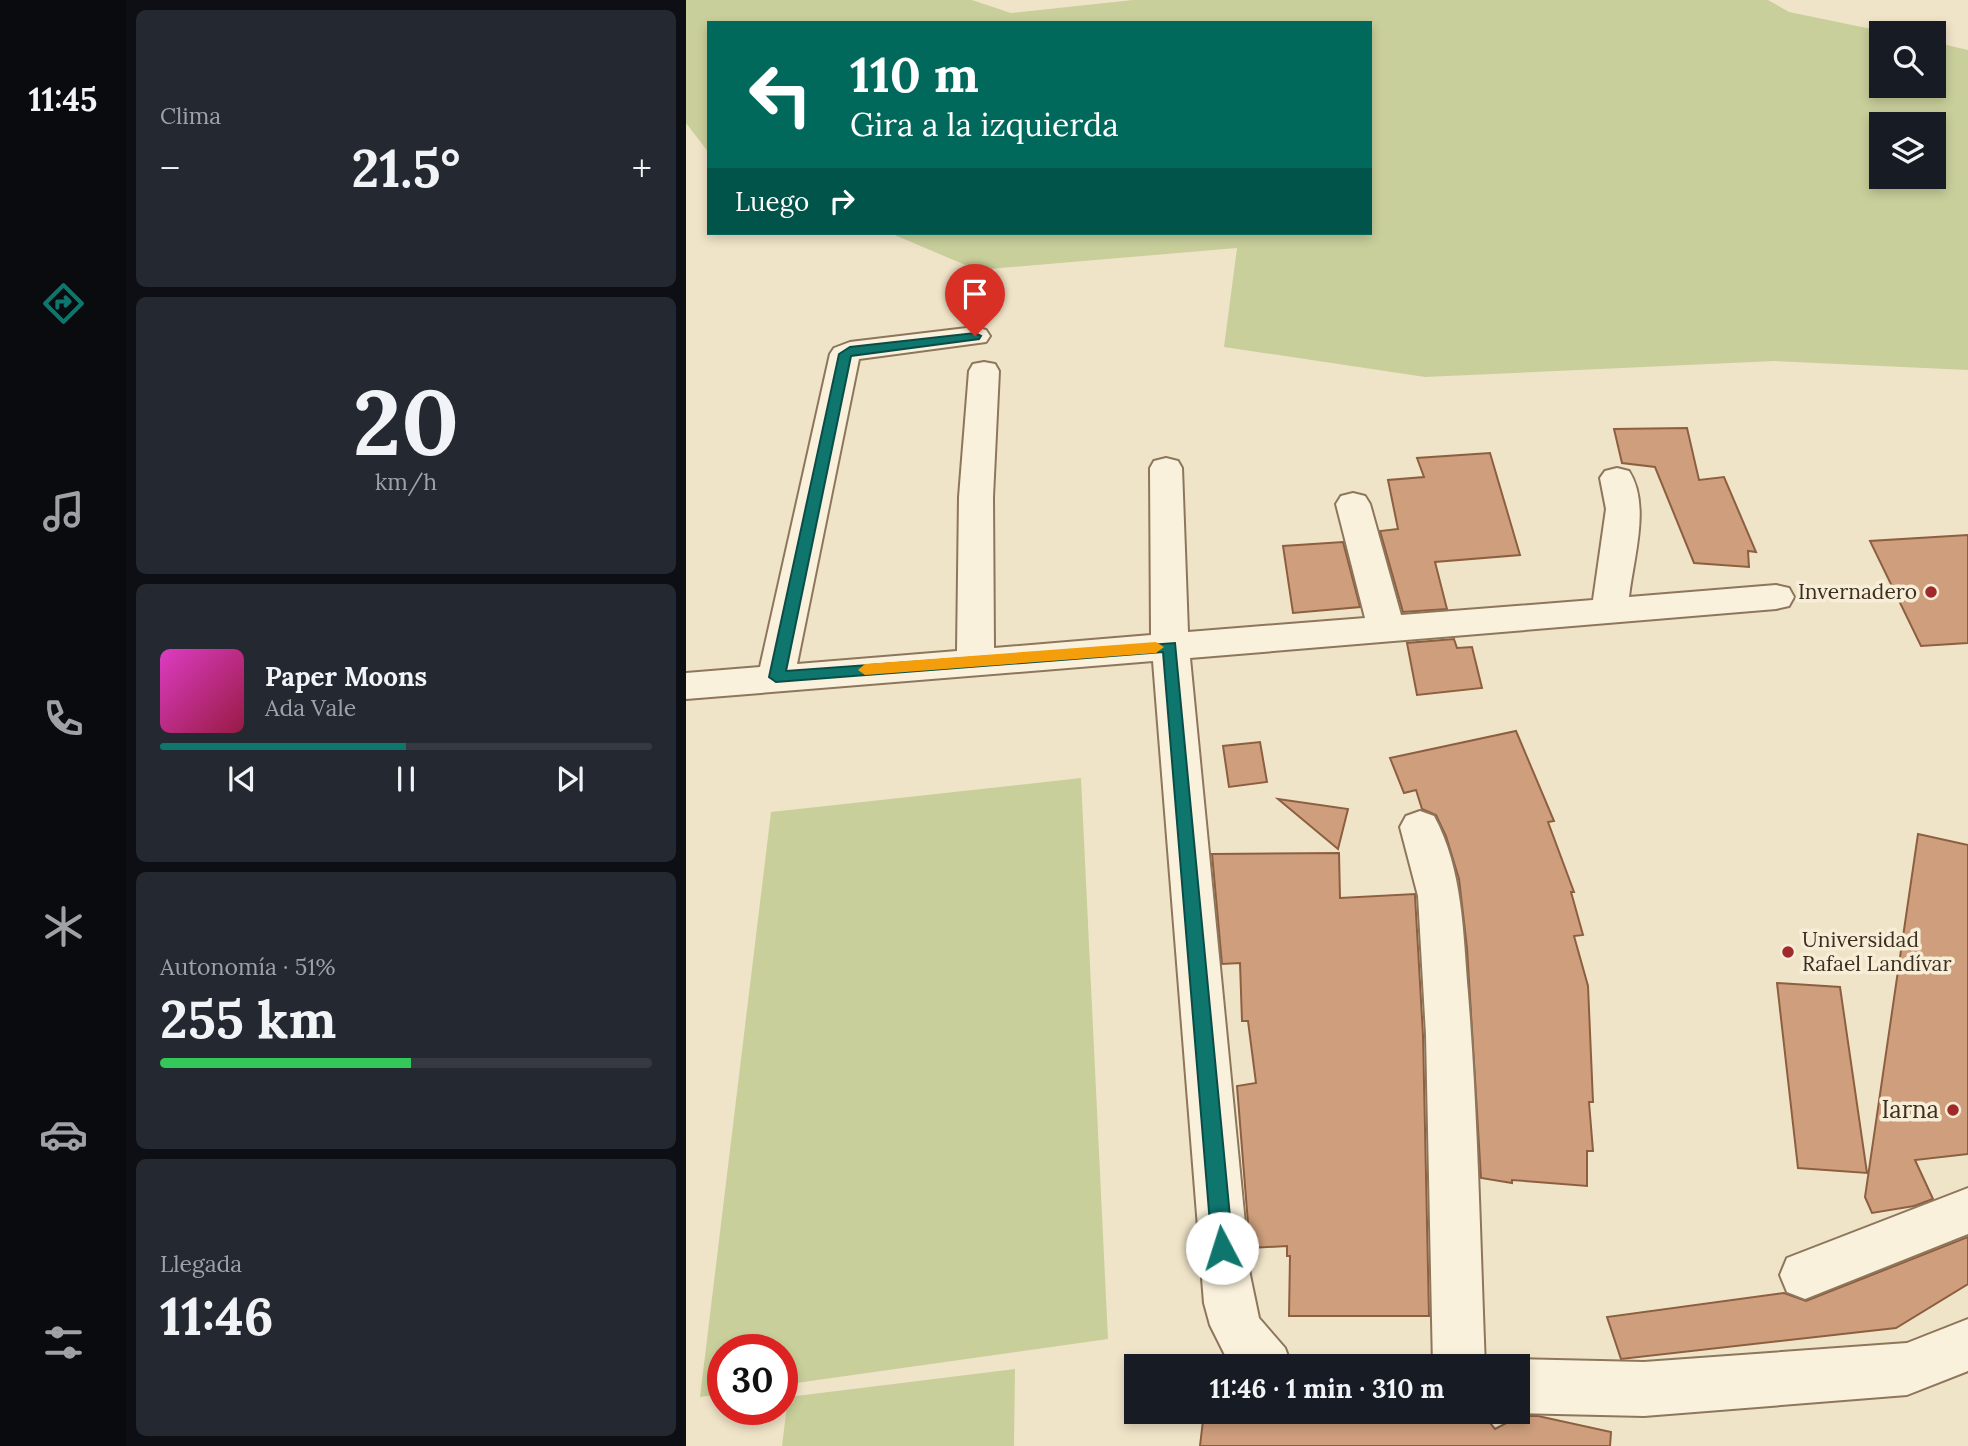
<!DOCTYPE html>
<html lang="es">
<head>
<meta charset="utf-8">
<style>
  body { margin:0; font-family:Lora,serif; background:#242831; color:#f1f3f6; height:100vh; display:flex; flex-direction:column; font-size:26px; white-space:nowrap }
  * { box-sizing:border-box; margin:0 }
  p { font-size:23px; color:#9ea1a6 }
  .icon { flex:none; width:38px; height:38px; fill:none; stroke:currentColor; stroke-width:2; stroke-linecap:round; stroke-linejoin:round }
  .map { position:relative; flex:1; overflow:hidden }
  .panel { display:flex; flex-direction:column; gap:10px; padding:10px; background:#0d0f14; width:560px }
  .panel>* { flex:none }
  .banner { position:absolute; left:21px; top:21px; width:665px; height:214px; border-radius:0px; box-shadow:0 4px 10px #0003; background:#00695c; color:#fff; overflow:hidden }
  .buttons { position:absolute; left:1183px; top:21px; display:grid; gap:14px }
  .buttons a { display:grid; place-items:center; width:77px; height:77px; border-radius:0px; background:#171b24; box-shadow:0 4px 10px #0003; font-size:35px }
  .speed { position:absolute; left:21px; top:1334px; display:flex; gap:14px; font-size:35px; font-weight:700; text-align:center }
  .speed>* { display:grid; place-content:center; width:91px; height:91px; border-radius:50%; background:#171b24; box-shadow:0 4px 10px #0003; line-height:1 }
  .speed .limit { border:10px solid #d22; background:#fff; color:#111 }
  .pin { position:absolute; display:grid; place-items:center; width:60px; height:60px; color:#fff; margin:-72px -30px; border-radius:50% 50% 50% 0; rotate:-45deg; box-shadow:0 0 7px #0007 }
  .pin .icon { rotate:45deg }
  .me { position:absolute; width:77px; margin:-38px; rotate:355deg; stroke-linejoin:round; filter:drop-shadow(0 0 5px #0008) }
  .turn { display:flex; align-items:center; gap:24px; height:147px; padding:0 28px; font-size:32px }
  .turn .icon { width:91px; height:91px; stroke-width:2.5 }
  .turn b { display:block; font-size:49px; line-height:60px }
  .then { display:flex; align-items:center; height:66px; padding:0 28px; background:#0003; gap:14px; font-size:26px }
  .big { font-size:52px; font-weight:700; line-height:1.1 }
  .panel .widget { flex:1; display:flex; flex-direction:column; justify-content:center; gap:10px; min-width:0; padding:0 24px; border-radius:10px; background:#242831 }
  .panel .dial { align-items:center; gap:0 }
  .dial b { font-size:91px; line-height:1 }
  .song { display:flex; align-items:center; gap:21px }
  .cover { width:84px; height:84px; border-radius:10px; background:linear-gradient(135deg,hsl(310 70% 55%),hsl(340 70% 35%)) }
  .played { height:7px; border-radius:4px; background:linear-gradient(90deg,#0f766e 50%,#363941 50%) }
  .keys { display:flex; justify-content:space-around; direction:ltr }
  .heat { display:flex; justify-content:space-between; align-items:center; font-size:38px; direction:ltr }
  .charge { height:10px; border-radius:5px; background:linear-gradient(90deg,#34c759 51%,#363941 0) }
  .trip { position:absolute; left:438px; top:1354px; width:406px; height:70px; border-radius:0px; background:#171b24; box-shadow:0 4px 10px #0003; font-weight:700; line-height:70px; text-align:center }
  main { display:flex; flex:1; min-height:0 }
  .dock { display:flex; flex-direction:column; width:126px; justify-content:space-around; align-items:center; background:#090b0e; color:#9ea1a6 }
  .dock .icon { width:49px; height:49px }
  .dock .selected { color:#0f766e }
  .dock b { font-size:32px; color:#f1f3f6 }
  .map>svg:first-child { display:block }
</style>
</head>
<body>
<main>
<nav class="dock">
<b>11:45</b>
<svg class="icon selected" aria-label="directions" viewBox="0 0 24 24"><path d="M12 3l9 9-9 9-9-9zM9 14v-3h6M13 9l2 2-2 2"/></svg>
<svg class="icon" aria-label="music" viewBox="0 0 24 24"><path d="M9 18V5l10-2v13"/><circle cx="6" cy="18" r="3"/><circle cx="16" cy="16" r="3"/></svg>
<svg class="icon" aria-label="phone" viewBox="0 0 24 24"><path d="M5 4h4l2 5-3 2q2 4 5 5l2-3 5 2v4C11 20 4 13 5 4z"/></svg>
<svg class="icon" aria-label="climate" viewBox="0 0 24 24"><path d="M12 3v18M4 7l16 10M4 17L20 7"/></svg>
<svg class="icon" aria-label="car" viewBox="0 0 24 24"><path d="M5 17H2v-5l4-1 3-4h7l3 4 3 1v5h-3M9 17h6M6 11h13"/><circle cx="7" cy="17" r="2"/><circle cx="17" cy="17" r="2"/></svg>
<svg class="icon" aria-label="filters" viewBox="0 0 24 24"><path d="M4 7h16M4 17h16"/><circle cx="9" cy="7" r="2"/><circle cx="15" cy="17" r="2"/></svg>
</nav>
<section class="panel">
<div class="widget"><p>Clima</p>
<div class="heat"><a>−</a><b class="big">21.5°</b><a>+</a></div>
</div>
<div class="widget dial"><b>20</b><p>km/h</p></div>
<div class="widget">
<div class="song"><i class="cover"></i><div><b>Paper Moons</b><p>Ada Vale</p></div></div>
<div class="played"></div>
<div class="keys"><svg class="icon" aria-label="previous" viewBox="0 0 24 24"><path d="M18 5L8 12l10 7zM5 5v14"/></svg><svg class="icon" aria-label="pause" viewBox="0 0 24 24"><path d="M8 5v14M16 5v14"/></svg><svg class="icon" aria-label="next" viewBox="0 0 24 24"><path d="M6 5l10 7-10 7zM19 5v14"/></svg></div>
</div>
<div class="widget"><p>Autonomía · 51%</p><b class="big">255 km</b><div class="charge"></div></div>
<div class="widget"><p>Llegada</p><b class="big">11:46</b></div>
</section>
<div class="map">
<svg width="1282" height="1446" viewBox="0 0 1282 1446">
  <rect width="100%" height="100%" fill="#f0e4c8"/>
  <path fill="#c9cf9b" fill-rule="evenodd" d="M0,0H286L325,13L447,0H1082L1103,12L1205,33H1195V86H1248V42L1282,50V370L1089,361L739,377L538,347L551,248L291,270L204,233H684V23H23V153L0,123ZM1195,124H1248V177H1195Z
    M395,778L422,1339L96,1385V1349H37V1394L14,1397L85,812Z
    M329,1369L328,1446H96L102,1397Z"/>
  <path fill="#cf9f7d" stroke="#8d5f41" stroke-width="2" d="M1001,428L1013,480L1038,477L1070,552L1062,551L1063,567L1008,563L969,467L936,463L928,429Z
    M804,453L834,555L749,562L761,609L717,612L694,531L712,529L702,480L738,477L731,458Z
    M1282,535V643L1235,646L1184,541Z
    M657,542L674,607L607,613L597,546Z
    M768,639L771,648L786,647L796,688L731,695L721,643Z
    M830,731L868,821L862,822L888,892H885L897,935L888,936L902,986L907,1102H903L907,1151H901V1186L826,1180V1183L795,1178L781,948L773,879L760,836L750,815L736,809L730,790L718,793L704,758Z
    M574,742L581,782L543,787L537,746Z
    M592,799L662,809L652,849Z
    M1232,834L1282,845V1154L1229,1160L1247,1199L1228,1206L1186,1213L1179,1197Z
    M653,853L654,898L729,894V896L737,1035L743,1316H603L604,1256H601V1246L564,1248L551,1086L570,1083L562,1021H556L554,963L536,964L526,854Z
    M1091,983L1154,987L1181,1173L1112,1168Z
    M1282,1237V1284L1210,1328L935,1359L921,1317L1098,1293L1120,1301Z
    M518,1412H695L762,1423L774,1412H795L809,1429L834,1416H852L925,1432L924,1446H514Z"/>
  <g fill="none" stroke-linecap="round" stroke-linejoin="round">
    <g stroke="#8d765c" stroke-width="4">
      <path id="minor" d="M289,327L300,330L304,336L300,342L173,359L111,664L271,651L273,497L283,371L287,364L298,362L309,364L313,371L307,497L308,648L465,635L464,468L468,461L480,458L492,461L496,468L502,632L679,618L650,504L655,496L667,493L679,496L684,504L715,615L907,600L920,509L914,478L919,471L931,468L943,471C965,505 947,559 943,597L1090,585L1103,588L1108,597L1103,606L1090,609L504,658L564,1275L573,1318L599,1348L606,1367H545L524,1325L518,1303L467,661L0,699V673L74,667L144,354L148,348L164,342Z
        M734,811L748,816C777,869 777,934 782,993C792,1117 794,1242 799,1367H747L740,1035L732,896L714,827L720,816Z
        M1282,1188V1234L1119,1299L1101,1292L1094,1275L1101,1258Z
        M1282,1319V1371L1221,1395L958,1416L831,1413V1367H813L831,1359L958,1362L1221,1343Z"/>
    </g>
    <use href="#minor" fill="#faf1dc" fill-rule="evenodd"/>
  </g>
  <path fill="#0f766e" stroke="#0a4d48" stroke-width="2" d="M289,333L295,336L293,339L165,356L100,671L489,643L547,1248L544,1255L536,1258L529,1255L526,1248L477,652L90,682L83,677L153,354L164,347Z"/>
  <path fill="#f59e0b" d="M470,642L478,647L470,653L179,675L172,670L179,664Z"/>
  <g fill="#9e2a2b" stroke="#f7eed8" stroke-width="2.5">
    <circle cx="1245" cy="592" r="7"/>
    <circle cx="1102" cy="952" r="7"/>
    <circle cx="1267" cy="1110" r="7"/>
  </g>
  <g text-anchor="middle" stroke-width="7" stroke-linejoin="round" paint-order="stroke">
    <g font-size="21" fill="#3d2e20" stroke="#f7eed8" text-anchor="end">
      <text x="1231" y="599">Invernadero</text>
      <text x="1116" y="947" text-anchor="start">Universidad<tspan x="1116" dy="24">Rafael Landívar</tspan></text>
    </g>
    <g font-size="24" fill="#3d2e20" stroke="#f7eed8" text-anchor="end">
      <text x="1253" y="1118">Iarna</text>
    </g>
  </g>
</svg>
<div class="buttons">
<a><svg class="icon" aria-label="search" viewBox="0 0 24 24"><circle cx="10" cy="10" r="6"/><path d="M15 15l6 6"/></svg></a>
<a><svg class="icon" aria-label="layers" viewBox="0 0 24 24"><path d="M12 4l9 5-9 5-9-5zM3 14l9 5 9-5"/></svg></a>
</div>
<div class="speed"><div class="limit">30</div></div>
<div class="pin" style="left:289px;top:336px;background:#d93025"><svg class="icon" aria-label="arrive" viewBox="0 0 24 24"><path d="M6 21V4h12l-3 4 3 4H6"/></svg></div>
<svg class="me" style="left:536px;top:1248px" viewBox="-20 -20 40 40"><circle r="19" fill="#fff"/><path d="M0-13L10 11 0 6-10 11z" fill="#0f766e"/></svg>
<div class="trip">11:46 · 1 min · 310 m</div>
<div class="banner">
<div class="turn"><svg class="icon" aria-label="left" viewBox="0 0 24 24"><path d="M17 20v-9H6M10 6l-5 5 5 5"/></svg><div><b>110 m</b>Gira a la izquierda</div></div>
<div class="then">Luego<svg class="icon" aria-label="right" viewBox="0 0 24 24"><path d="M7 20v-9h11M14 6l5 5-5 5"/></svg></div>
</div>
</div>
</main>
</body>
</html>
